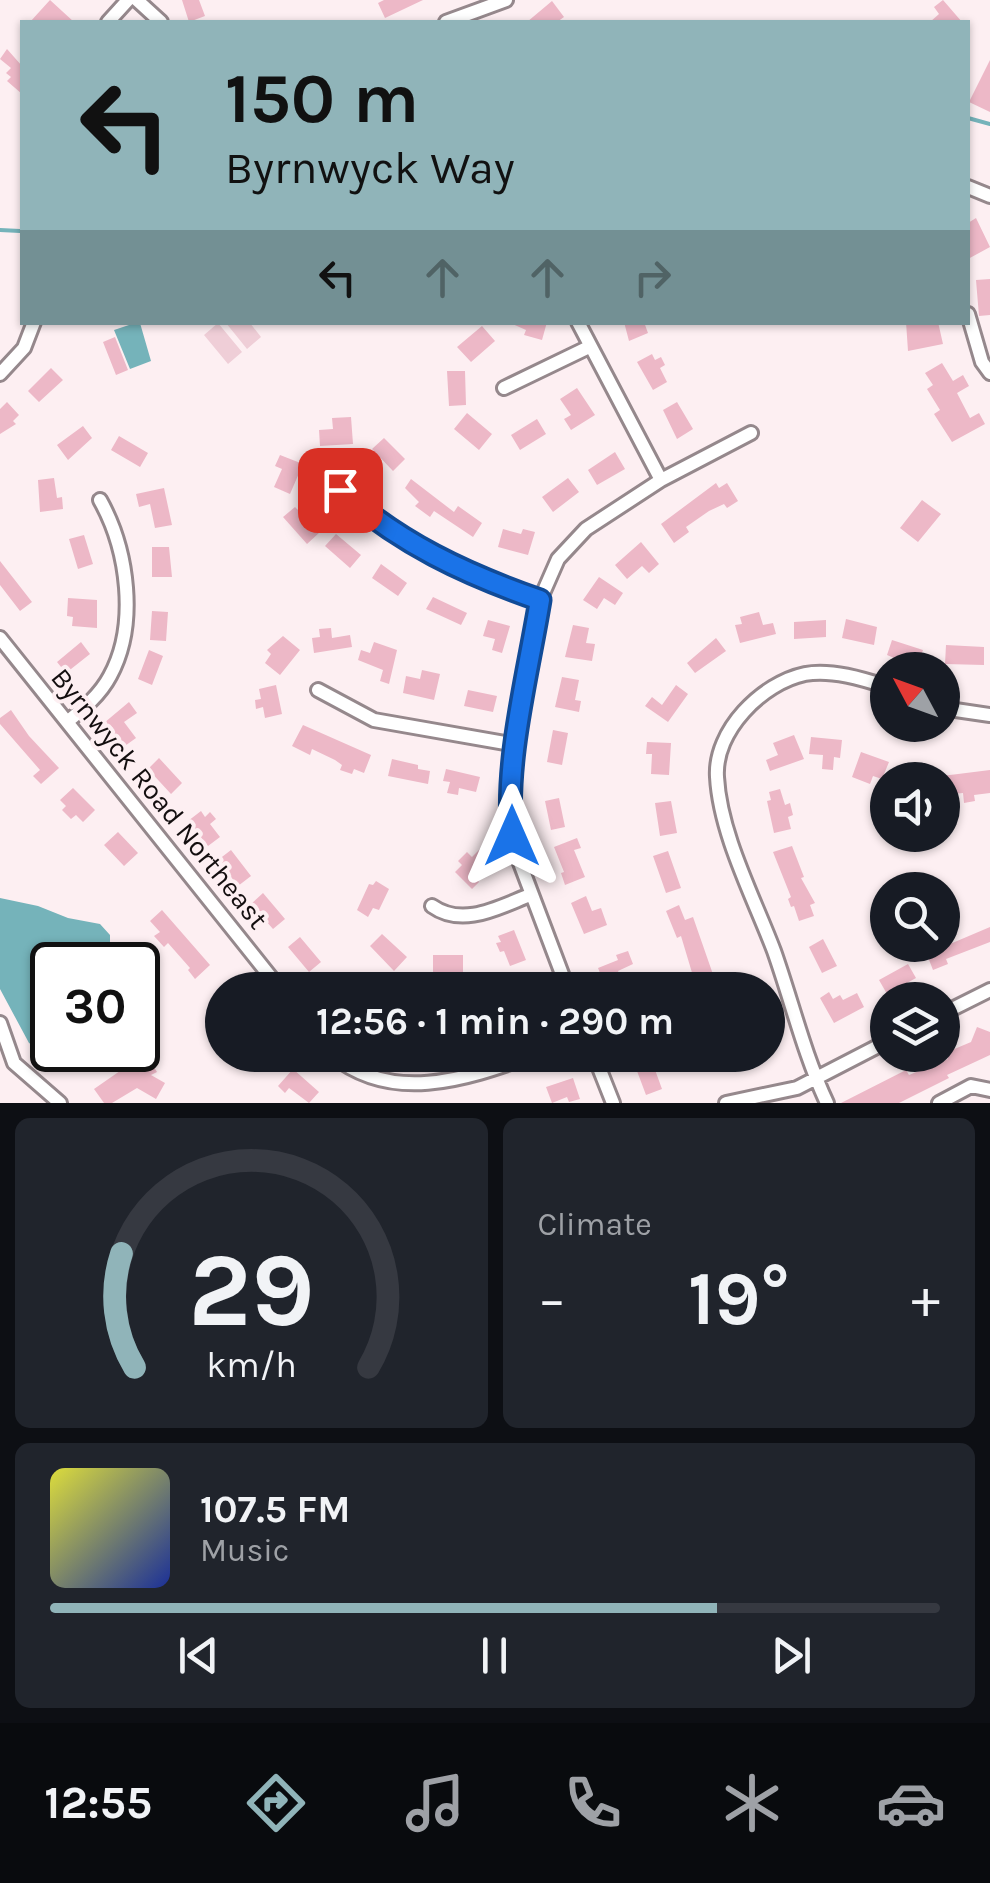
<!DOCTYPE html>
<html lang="en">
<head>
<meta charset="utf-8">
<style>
  body { margin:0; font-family:Karla,sans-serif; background:#20242c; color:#f1f3f6; height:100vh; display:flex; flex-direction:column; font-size:38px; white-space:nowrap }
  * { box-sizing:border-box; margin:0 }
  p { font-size:32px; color:#9ea1a6 }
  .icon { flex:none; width:55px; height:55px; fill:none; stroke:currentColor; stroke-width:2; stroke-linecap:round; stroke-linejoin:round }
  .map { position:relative; height:1103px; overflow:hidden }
  .sheet { display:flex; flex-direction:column; gap:15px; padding:15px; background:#0d0f14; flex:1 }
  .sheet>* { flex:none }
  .guide { position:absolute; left:20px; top:20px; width:950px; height:305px; border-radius:0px; box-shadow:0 2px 8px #0004; background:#90b4b9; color:#111; overflow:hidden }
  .needle { width:65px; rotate:311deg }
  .tools { position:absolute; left:870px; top:652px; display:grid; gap:20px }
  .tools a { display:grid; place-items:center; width:90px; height:90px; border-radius:50%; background:#171b24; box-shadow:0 2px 8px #0004; font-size:50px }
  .speed { position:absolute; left:30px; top:942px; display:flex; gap:20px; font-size:50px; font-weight:700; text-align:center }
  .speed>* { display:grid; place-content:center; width:130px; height:130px; border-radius:50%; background:#171b24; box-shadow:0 2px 8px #0004; line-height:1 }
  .speed .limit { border:5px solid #111; border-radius:15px; background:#fff; color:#111 }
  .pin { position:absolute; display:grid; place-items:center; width:85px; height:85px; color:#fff; margin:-42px; border-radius:20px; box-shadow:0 5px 15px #0006 }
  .me { position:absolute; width:110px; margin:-55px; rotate:0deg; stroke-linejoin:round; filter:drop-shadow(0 0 8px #0008) }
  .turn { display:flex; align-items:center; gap:35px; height:210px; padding:0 40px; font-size:45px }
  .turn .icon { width:130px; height:130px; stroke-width:2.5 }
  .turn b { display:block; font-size:70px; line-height:85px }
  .lanes { display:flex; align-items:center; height:95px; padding:0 40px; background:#0003; justify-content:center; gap:50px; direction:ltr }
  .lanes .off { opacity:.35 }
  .big { font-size:75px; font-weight:700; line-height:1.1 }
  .sheet .widget { flex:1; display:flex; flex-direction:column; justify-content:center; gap:15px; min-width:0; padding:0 35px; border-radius:15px; background:#20242c }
  .sheet .dial { align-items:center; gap:0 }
  .dial svg { height:260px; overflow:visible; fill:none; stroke:#363941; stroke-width:7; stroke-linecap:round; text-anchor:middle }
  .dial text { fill:#f1f3f6; stroke:none }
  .song { display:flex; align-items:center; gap:30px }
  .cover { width:120px; height:120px; border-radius:15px; background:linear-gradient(135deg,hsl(60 70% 55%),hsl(230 70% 35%)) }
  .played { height:10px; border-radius:5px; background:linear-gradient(90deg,#90b4b9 75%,#363941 75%) }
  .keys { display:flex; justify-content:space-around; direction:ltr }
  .heat { display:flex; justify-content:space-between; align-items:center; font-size:55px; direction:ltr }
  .sheet .tiles { flex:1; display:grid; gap:15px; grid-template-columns:1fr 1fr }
  .widget:last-child { grid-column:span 2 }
  .trip { position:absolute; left:205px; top:972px; width:580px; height:100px; border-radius:50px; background:#171b24; box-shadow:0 2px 8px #0004; font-weight:700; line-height:100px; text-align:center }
  .dock { display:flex; height:160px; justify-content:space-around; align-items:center; background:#090b0e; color:#9ea1a6 }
  .dock .icon { width:70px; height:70px }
  .dock .active { color:#90b4b9 }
  .dock b { font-size:45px; color:#f1f3f6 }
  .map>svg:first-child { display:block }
</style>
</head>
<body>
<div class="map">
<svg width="990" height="1103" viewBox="0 0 990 1103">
  <rect width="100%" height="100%" fill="#fdeff2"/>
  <path fill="#efced7" d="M218,323L242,352L228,364L204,335Z
    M226,323H250L261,337L247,349Z"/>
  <path fill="#75b3ba" d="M135,323H140L151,361L130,369L114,330Z
    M0,898L38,906L68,918L100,924L110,935V943L97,965H52V1050H76L67,1059L52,1056L29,1043L0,989Z"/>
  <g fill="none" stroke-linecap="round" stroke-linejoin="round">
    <path stroke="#75b3ba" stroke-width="4" d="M968,118L990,124
      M0,230L20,231"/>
  </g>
  <path fill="#edb8c7" d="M50,0L74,22H30Z
    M182,0H199L205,16L189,22Z
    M384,0H423L385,18L378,3Z
    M943,0L962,22H930L939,14L934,7Z
    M552,1L564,17L557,22H527Z
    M7,49L22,66V94L7,81L11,77L6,73L11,68L0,59Z
    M990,60V112L969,102Z
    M976,218L990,247L968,259V223Z
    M990,279V315L979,316L976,280Z
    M508,322H547L542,340L524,335L526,330Z
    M624,322H644L648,333L629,341Z
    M906,322H938L943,344L908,351Z
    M482,326L495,341L471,362L457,347Z
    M115,337L128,370L116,375L103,342Z
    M652,354L655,360L661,357L665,365L660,368L667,382L653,390L637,362Z
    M942,363L953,381L963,375L969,386L957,393L970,418L979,413L985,424L952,442L934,414L940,410L927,389L933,385L925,373Z
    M51,368L63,380L39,402L28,391Z
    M447,371H465L466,405L449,406Z
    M577,388L595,415L571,430L564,419L571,415L560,399Z
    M7,402L19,415L13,421L16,424L0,434V409Z
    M677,402L693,429L677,439L663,410Z
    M467,413L492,434L479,450L454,429Z
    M351,417L353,444L320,446L319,430L333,429L332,418Z
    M537,419L546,434L520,450L511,435Z
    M83,426L92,438L68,460L57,445Z
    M119,436L148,453L140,467L111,450Z
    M384,438L405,459L393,471L372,449Z
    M615,452L625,469L597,485L588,470Z
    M280,455L303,464L290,494L274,487L282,469L275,466Z
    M54,478L57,498L62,497L63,509L40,512L38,480Z
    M568,478L579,492L553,512L542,497Z
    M411,479L454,512L458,506L482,523L473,537L434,511L430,517L415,506L419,502L405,488Z
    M716,483L719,488L727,483L738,501L727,508L724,504L709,511L686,527L689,532L674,543L661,524Z
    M164,488L172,525L155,528L150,504L139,507L136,494Z
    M922,500L941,514L918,542L900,528Z
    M295,507L320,532L307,544L283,517Z
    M503,529L521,534L523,529L535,532L528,555L498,547Z
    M336,534L361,555L350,568L325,546Z
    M84,535L93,564L78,569L69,539Z
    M641,542L659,564L649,573L642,566L627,579L615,565Z
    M152,547H169L172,577H152Z
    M0,561L32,602L20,611L0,585Z
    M381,564L407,583L398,596L372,578Z
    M599,577L623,593L615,605L604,598L597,609L583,600Z
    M433,597L467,613L461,625L426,609Z
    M68,598L97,600V628L72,626L73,617L67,616Z
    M152,611L168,612L166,641L150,640Z
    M759,612L763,625L773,623L776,634L740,643L735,625L742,624L740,617Z
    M846,619L877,627L874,645L842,638Z
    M488,620L510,626L502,653L492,650L495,639L483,636Z
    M826,620V637L794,639V622Z
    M573,625L589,628L586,643L595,644L592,661L565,657Z
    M331,628L332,638L350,635L352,647L314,653L312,638L320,637L319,629Z
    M283,636L300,650L280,675L265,663L271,654L267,650Z
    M716,638L726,651L695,673L687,663Z
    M892,640L923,650L919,661L915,660L913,666L887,655Z
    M81,642L90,654L66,673L57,662Z
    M374,642L397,650L389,684L380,681L383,670L358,660L361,650L370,653Z
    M946,645L984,647V665L945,664Z
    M149,650L163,656L152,685L138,679Z
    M422,670L440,674L434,700L403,693L406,676L420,679Z
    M562,677L579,680L575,700L581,701L579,712L555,707Z
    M276,685L282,714L265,718L263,707L256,709L255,700L261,699L259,689Z
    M676,685L688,694L668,722L645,706L652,697L662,705Z
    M468,690L497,696L493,712L464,706Z
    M129,702L137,713L124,722L136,738L122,748L104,723Z
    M11,710L29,736L59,768L41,784L33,776L40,770L0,724V718Z
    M303,725L371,755L364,773L354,769L352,774L340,770L342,765L335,760L312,749L310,755L292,746Z
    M553,730L568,733L562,765L547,762Z
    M794,735L804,759L770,771L766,760L778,755L773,743Z
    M811,737L842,740L840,758L834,757L833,770L822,769L823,755L809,754Z
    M647,742L671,743L669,775L651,774L652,754H646Z
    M861,752L889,762L882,779L873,776L870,784L852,777Z
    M159,758L182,783L171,794L148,769Z
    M392,759L418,765V769L430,771L428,784L388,776Z
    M446,769L480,777L476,792L459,788L458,795L447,793L450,782L443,781Z
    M990,770V793L974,795L975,801L964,803L963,793L942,795V776Z
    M73,788L95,810L83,822L76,815L71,819L62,810L66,806L60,800Z
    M780,789L785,805L790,803L793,815L788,817L791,829L774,833L767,801L771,800L769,792Z
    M559,798L565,827L551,830L545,801Z
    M671,801L677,833L660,836L655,803Z
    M201,811L205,817L210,812L216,819L210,824L220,837L208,846L188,821Z
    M118,832L138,853L124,866L104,845Z
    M577,838L581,848L574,850L585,877L565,885L561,873L564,872L554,847Z
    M792,846L804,877L801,878L815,903L810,905L814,916L799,921L794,906L791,907L788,899L791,897L773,852Z
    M480,849L492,861L475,877L479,882L472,889L455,872L462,865L458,861L467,852L472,857Z
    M231,850L251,876L238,886L218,860Z
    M668,851L681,888L666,893L653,856Z
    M376,881L389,889L379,910L373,908L368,917L357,910L369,884L373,885Z
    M263,893L285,919L273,929L251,904Z
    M586,896L592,911L601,908L607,925L584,934L571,903Z
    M679,905L685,920L693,917L716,983L703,987L699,975L693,976L681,936L677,938L666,911Z
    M162,910L210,965L195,979L188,970L190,968L168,943L164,947L154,936L160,932L150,921Z
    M990,927V942L946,959L948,964L933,970L924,947L932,945L934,949L950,944Z
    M514,930L526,960L510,966L504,951L500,952L496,943L501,942L498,936Z
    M382,934L407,957L394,971L370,946Z
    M300,937L321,962L309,972L288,947Z
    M823,939L837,966L822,973L809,947Z
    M628,951L633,964L618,971L622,980L617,982L620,988L607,990L598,968L618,960L616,955Z
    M433,955H463V972H433Z
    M908,964L916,978L887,994L879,980Z
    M829,992L833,999L840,995L843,1000L857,993L864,1007L834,1023L820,998Z
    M977,1027L990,1032V1055L947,1075L949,1078L899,1103H841L906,1070L909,1075L948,1059L945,1053L971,1042Z
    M143,1049L157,1072L151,1075L165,1083L156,1099L137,1088L112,1103H104L94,1089L130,1064L127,1059Z
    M742,1055H761L763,1062L727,1071L724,1059Z
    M650,1056L662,1089L646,1095L634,1063Z
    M293,1069L319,1092L309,1103L289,1088L285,1093L278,1086Z
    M573,1078L580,1099L569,1102L567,1097L552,1103L546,1087Z"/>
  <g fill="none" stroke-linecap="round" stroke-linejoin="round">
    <g stroke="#95888c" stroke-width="18">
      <path id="minor" d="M137,0L161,22
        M108,22L128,0
        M446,22L506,0
        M968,187L990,196
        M968,314L982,362L990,373
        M578,322L661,480
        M0,374L24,348L34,322
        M504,388L589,347
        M340,489C399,543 465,573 540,600
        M0,638L281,990
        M318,690L374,720L516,745
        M942,708L990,715
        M67,722C83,709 100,695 110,676C138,625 128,550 100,500
        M432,906C463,928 499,907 530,895
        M568,990L517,855L510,818L516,745L540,600L558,559L586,529L661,480L751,433
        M942,1014L990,990
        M0,1023L14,1063L60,1103
        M332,1055C391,1103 462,1081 533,1055
        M594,1055L613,1103
        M726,1103L797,1088L888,1041
        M827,1103C804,1054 792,1002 774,951C754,898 720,834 717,777C714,731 762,683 805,674C831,669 863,679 888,687
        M939,1103L971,1086L990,1090"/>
    </g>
    <use href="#minor" stroke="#fff" stroke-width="12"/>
  </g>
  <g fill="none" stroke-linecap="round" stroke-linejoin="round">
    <g stroke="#114b97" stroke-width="25">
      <path id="route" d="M340,490C399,543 465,574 540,600C528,674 504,763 512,836"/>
    </g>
    <use href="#route" stroke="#1a73e8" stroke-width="18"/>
  </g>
  <g text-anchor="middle" stroke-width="8" stroke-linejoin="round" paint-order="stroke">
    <g font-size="28" fill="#130e0f" stroke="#fdeff2">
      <text transform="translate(160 798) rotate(51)" y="10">Byrnwyck Road Northeast</text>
    </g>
  </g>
</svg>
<div class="tools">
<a><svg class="needle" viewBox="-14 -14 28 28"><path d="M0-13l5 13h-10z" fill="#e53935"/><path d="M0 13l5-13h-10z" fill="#9ea1a6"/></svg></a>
<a><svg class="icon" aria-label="sound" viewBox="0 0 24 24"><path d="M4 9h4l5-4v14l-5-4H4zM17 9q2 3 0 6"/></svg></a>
<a><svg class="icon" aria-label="search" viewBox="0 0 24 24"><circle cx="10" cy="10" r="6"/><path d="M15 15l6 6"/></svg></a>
<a><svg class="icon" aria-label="layers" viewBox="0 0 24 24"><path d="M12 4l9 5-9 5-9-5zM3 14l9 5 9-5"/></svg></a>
</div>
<div class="speed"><div class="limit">30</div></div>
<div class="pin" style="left:340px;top:490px;background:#d93025"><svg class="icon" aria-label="arrive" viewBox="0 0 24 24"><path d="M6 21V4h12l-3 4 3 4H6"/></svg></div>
<svg class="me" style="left:512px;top:836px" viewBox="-20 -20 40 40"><path d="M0-17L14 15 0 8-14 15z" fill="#1a73e8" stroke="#fff" stroke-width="4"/></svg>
<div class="trip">12:56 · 1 min · 290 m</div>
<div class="guide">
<div class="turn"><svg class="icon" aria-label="left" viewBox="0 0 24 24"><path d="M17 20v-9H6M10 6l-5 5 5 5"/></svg><div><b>150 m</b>Byrnwyck Way</div></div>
<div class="lanes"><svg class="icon" aria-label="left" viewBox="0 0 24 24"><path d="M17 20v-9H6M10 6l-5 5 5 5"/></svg><svg class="icon off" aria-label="ahead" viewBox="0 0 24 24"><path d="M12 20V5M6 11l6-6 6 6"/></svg><svg class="icon off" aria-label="ahead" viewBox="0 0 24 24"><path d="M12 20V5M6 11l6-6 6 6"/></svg><svg class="icon off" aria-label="right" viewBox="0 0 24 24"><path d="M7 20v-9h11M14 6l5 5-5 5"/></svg></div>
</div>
</div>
<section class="sheet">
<div class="tiles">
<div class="widget dial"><svg viewBox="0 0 100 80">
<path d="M14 69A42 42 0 1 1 86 69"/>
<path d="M14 69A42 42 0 0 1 10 34" stroke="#90b4b9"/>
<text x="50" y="56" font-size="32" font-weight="700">29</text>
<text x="50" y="72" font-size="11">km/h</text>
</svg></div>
<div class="widget"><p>Climate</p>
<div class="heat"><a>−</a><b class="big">19°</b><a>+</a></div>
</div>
<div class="widget">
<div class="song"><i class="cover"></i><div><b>107.5 FM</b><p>Music</p></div></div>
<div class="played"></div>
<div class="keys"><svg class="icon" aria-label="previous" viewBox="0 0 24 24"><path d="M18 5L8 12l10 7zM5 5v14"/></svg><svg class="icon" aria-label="pause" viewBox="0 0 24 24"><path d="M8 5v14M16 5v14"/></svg><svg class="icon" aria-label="next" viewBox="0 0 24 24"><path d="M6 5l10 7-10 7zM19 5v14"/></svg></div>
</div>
</div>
</section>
<nav class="dock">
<b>12:55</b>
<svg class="icon active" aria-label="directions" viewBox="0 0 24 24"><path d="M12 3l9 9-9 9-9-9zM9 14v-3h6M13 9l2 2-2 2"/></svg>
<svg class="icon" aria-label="music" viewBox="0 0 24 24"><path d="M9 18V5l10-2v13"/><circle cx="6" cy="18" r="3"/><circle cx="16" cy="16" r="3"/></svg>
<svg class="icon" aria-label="phone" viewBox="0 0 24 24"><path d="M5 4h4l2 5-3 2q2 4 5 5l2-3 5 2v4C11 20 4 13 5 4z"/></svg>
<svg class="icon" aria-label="climate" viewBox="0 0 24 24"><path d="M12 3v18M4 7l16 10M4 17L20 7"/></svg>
<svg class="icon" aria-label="car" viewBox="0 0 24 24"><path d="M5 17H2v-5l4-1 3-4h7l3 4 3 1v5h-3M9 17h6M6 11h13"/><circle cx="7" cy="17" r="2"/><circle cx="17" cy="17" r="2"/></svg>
</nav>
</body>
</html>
